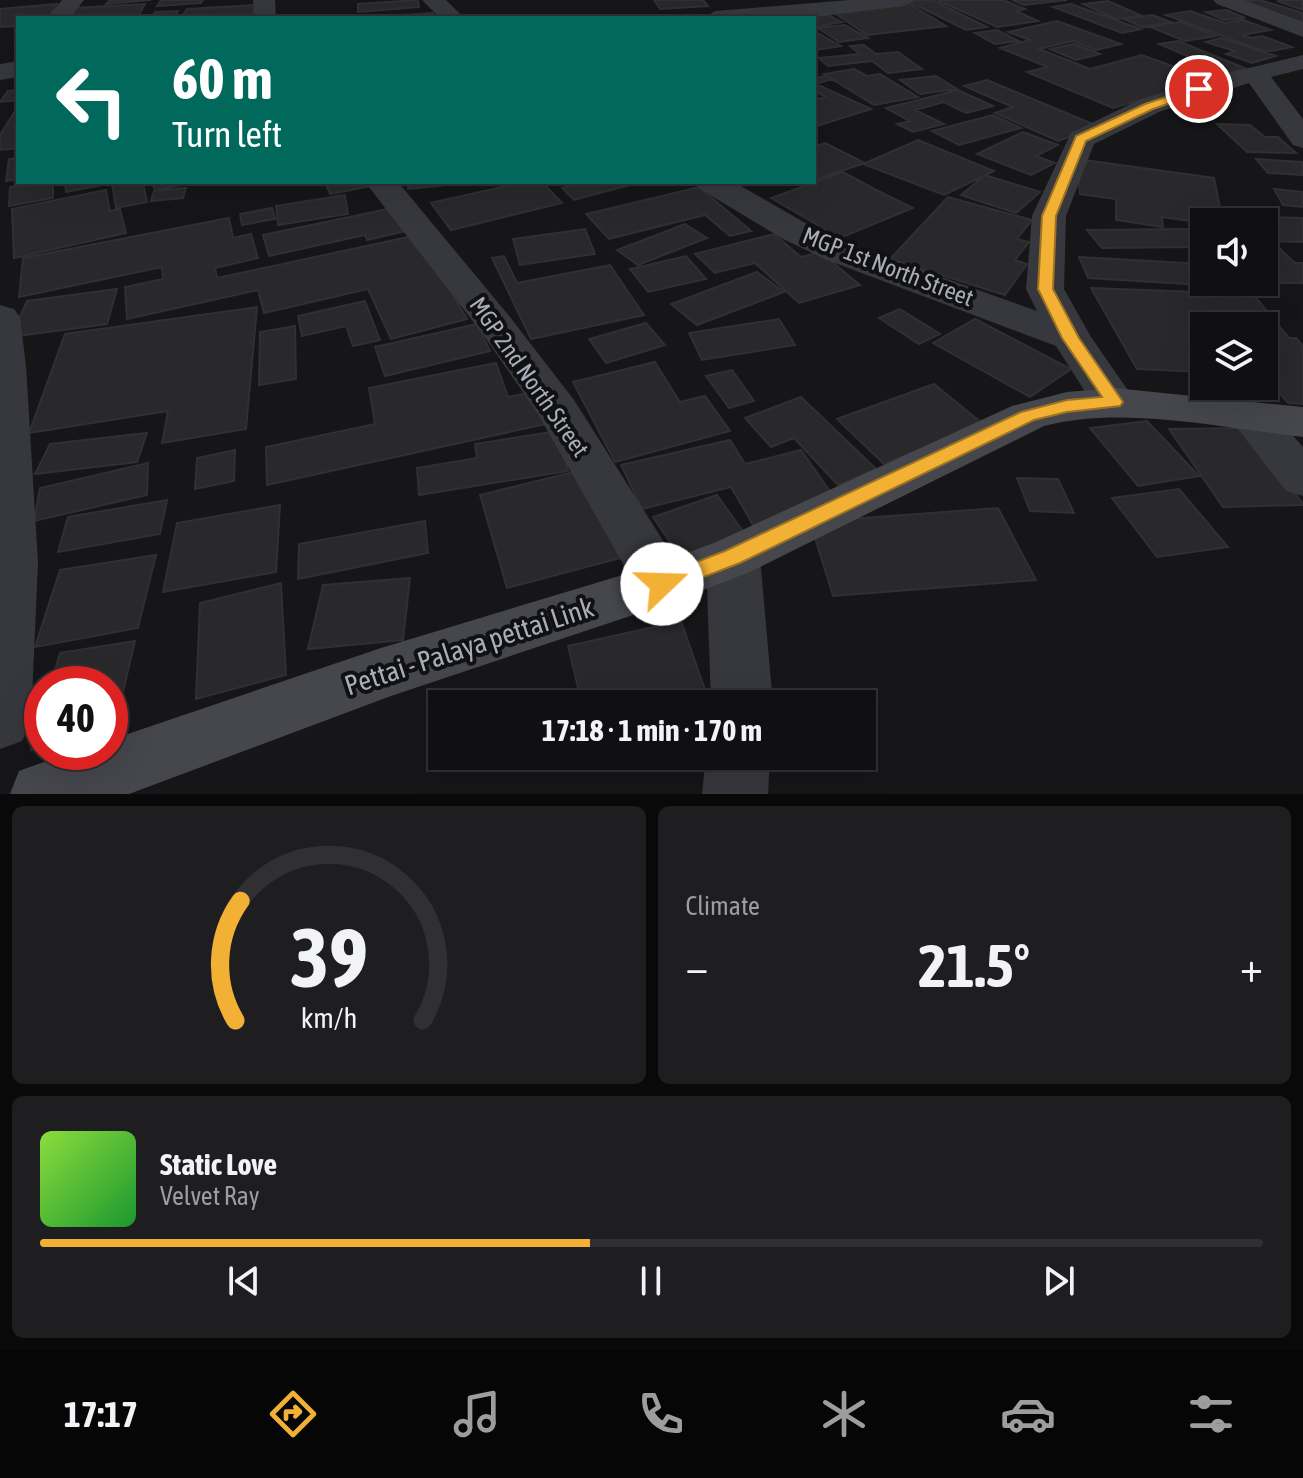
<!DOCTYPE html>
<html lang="en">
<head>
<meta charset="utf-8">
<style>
  body { margin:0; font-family:"Asap Condensed",sans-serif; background:#1e1e20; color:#f1f3f6; height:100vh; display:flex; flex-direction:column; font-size:30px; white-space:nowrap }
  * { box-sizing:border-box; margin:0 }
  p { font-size:26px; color:#9c9d9f }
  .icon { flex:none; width:44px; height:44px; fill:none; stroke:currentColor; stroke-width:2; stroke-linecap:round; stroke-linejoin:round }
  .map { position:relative; height:794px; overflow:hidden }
  .drawer { display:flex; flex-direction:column; gap:12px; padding:12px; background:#09090a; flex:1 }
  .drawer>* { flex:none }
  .guide { position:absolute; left:16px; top:16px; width:800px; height:168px; border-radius:0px; box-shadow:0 8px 32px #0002,0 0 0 2px #303032; background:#00695c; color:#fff; overflow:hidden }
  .buttons { position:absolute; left:1190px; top:208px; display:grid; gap:16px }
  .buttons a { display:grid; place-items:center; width:88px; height:88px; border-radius:0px; background:#101012; box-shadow:0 8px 32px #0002,0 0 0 2px #303032; font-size:40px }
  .speed { position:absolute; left:24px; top:666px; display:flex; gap:16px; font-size:40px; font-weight:700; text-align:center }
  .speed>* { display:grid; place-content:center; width:104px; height:104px; border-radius:50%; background:#101012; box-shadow:0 8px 32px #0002,0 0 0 2px #303032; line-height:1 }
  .speed .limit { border:12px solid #d22; background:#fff; color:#111 }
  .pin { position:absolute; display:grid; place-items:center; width:68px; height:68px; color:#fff; margin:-34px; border:4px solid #fff; border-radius:50%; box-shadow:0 2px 8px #0007 }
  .me { position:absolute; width:88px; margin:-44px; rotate:69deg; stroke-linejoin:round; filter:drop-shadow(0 0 6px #0008) }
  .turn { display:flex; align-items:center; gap:28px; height:168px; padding:0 24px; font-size:36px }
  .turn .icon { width:104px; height:104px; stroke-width:2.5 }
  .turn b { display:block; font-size:56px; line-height:68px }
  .big { font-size:60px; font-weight:700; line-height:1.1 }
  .drawer .widget { flex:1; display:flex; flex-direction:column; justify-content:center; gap:12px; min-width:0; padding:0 28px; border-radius:12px; background:#1e1e20 }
  .drawer .dial { align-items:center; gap:0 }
  .dial svg { height:208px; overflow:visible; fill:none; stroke:#303032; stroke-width:7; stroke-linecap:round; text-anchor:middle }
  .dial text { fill:#f1f3f6; stroke:none }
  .song { display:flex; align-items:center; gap:24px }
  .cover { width:96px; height:96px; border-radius:12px; background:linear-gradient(135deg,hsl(90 70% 55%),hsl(130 70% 35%)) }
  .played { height:8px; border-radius:4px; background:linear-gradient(90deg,#f2b134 45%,#303032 45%) }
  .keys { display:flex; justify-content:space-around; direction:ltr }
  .heat { display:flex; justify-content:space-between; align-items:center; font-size:44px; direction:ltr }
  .drawer .tiles { flex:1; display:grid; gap:12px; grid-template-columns:1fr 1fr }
  .widget:last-child { grid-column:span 2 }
  .trip { position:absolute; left:428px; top:690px; width:448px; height:80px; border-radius:0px; background:#101012; box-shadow:0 8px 32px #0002,0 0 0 2px #303032; font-weight:700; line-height:80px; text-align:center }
  .tabs { display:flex; height:128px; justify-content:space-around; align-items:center; background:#060607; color:#9c9d9f }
  .tabs .icon { width:56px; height:56px }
  .tabs .active { color:#f2b134 }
  .tabs b { font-size:36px; color:#f1f3f6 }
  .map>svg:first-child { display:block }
</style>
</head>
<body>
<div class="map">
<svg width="1303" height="794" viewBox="0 0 1303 794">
  <rect width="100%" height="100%" fill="#161618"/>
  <path fill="#29292c" stroke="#303034" stroke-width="2" d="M110,0H151L106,4Z
    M161,0H203L201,3L157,6Z
    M418,0L419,7L358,12V4Z
    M654,0H703L708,6L660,9Z
    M932,0L987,27L966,30L908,1Z
    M937,0H1003L1025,9L1016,11L1038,21L997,27Z
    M1012,0H1067L1024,5Z
    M1236,0H1260L1303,13V21L1296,22Z
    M1303,0V10L1277,1L1286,0Z
    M1108,1L1142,16L1116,19L1083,4Z
    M908,3L946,26L867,35L833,12Z
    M57,4L48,18H18V26L0,27V9Z
    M145,4L137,18H64L74,8Z
    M1071,4L1141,29L1122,33L1053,7Z
    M256,5L251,15L181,18L187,9Z
    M1226,10L1245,18L1224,20L1206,12Z
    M178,11L174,18H151L155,12Z
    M1190,11L1225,23L1243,20L1271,30L1242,35L1251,38L1262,36L1292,47L1266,52L1166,15Z
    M822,12L842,22L814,27V18H798Z
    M433,13V18H370L371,17Z
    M1152,15L1171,22L1142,27L1124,19Z
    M1057,21L1121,44L1096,50L1073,41L1039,49L1090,69L1142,55L1211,80L1113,108L1027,72L1048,67L1000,48L1030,40L1008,32Z
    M1180,22L1216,36L1185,41L1150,27Z
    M845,25L868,38L839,42L818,28Z
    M997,30L1019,41L995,44L975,33Z
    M814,31L841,46L816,50Z
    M1221,38L1276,56L1252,63L1226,54L1235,51L1206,42Z
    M1178,41L1247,69L1227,73L1159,44Z
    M1074,44L1100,54L1076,60L1050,49Z
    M864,45L876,54L898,52L922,69L888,73L872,61L828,66L819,58L860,54L850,46Z
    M854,69L867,76L880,74L918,97L874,105L824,74Z
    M824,76L832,79L816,84L871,109L814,127V100L826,97L814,91V79Z
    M936,76L957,89L920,94L900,80Z
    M987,80L1100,127L1058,141L995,113L1013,107L964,86Z
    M18,90V100L0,102L8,91Z
    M958,90L993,106L966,113L944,102L915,110L944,124L913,132L897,124L910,121L886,108Z
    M15,111H18V148L0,150V135Z
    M993,115L1021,128L959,145L932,131Z
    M1217,124L1250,125L1265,137H1278L1296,153L1247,152Z
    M1023,132L1058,145L1036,156L1055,163L1031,175L977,154Z
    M918,140L994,171L944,195L863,164Z
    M825,143L865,163L814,180V147Z
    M18,158V179L6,181L9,159Z
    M1077,159L1214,178L1223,222L1204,223L1162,217L1163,227L1116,220V199L1080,194Z
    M1256,159L1303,162V175L1268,173Z
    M843,172L876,190L913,208L840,238L771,198Z
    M985,175L1040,192L1016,213L961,195Z
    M40,182H53V198L9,206L10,187Z
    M65,182H143L147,202L116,208L112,183L66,192Z
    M152,182H187V184L155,190Z
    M325,182H369L371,186L330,194Z
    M408,182H476L408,189Z
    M524,182H542L562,203L451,230L431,203Z
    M586,182H641L574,200L562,188Z
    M699,187L751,231L730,236L705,215L609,239L586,214Z
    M186,188L183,198L151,201L154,191Z
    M1274,189L1303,192V207L1283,205Z
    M106,190L110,211L120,209L126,233L14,258L12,209Z
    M345,195L348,214L278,225L276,206Z
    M948,197L1032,220L1017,239L1029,242L1015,260L1027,264L1005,295L890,259Z
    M272,208L275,219L242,225L240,214Z
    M393,208L406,231L367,240L365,235L269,256L263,235Z
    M1228,216L1303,218V242L1264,241V222H1233Z
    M229,218L233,238L251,234L258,258L215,268L217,278L418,235L467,319L391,339L368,289L264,313L258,290L127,319L125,287L163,279L162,267L19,297L23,258Z
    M685,224L707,238L638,265L617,250Z
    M585,229L595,254L520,265L513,239Z
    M1189,229L1204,244V256L1195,247L1102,248L1087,230Z
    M774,234L801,257L820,252L860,285L799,303L755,263L715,273L695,254Z
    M1264,244H1275L1295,263H1303V283H1266Z
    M504,256L517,283L610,265L644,315L531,339L492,258Z
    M686,256L706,279L648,292L630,269Z
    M1079,257L1204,264V282H1218L1221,286L1088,278Z
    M757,272L784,292L697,325L671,304Z
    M1091,288L1253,294L1289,338H1296L1303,346V404L1288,403L1264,374V326H1204V372L1137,369Z
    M117,289L107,324L11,337L27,301Z
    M365,301L380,340L353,346L346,326L302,336L298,316Z
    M257,307L246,429L162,443L168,411L29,433L65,334Z
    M900,309L940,334L919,344L879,318Z
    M779,319L795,345L702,360L689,333Z
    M975,319L1071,369L1030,397L933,343Z
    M646,323L665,345L606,363L589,339Z
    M477,324L490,351L385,376L375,347Z
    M295,326L296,379L259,385L260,332Z
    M655,362L680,402L705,396L730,431L615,462L573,382Z
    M496,363L508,397L533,392L546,424L267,485L266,447L375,424L369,388Z
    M732,370L754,401L729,408L706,376Z
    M934,384L983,424L884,464L837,419Z
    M801,397L876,469L838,485L794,438L771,447L745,418Z
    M1147,421L1199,476L1138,486L1090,428Z
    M1244,428L1303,504V505L1223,507L1169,429Z
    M558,431L568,471L419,495L417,468L477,458L475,444Z
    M147,433L137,462L35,474L50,444Z
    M730,440L745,464L801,450L838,503L753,525L731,487L642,509L621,465Z
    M235,450L234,481L195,489L197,458Z
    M148,463L147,495L34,521L40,488Z
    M586,469L624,557L507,588L480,495Z
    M1017,478L1058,479L1074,513L1030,511Z
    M1179,489L1228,547L1157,557L1112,498Z
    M717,495L747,537L682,560L653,517Z
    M167,500L160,534L58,552L68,517Z
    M280,505L276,572L163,592L177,523Z
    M998,508L1036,580L833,596L810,522Z
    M425,521L428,553L298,579L299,544Z
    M156,555L138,628L35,647L60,570Z
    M410,578L403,640L308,649L323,585Z
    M281,583L286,675L196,699L200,603Z
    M681,621L710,704H582L568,646Z
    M135,641L113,734H110V684H51L60,653Z
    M42,714V747L31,750Z"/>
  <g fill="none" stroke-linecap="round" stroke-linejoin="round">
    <path fill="#37383d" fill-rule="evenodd" d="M62,0H84L70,18H47Z
      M253,0H275L276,18H254Z
      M422,0H446L464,18H440Z
      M849,0H915L904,6L807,18H704L715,11Z
      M1213,0H1244L1303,22V37L1217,4Z
      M1303,55V69L1271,77L1303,119V148L1293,145L1249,83L1159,112L1094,144L1066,216L1064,289L1091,337L1136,402L1130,412L1114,416L1098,412L1056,346L827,260L783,239L700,189L695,182H734L807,224L852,245L1037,311L1026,289L1032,216L1071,133L1139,100L1215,76Z
      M18,61V77L0,80V64Z
      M365,182H398L510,317L574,400L681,569L689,584L681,599L662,605L643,599L538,414L482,333Z
      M0,305L14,309L20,317L26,366L38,562L31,721L22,741L0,749Z
      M1251,401L1267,406L1303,447V496L1286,491L1228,416L1235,406Z
      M733,537L752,543L760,557L773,704H711L706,557L714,543Z
      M706,756H770L768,794H702Z"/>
    <path fill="#45474d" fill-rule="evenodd" d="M1114,388L1303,407V437C1222,428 1123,405 1044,426L752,571L681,599L391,696L129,794H10L19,771C53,758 74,752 110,752V740L381,648L649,567L714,543L1012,406L1067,392Z"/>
  </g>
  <path fill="#f2b134" stroke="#9d7322" stroke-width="2" d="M1199,86L1203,87V92L1153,109L1086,141L1056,216L1053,289L1079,338L1123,402L1120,406L1067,412L1034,420L740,563L662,593L654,590L651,584L654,578L725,551L1021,412L1067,400L1102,397L1062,338L1038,289L1042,216L1076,136L1145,104Z"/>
  <g text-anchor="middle" stroke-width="8" stroke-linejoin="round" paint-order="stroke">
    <g font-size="24" fill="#a8adb8" stroke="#111113">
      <text transform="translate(888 267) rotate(21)" y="8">MGP 1st North Street</text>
      <text transform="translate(529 377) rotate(55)" y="8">MGP 2nd North Street</text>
    </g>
    <g font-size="28" fill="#a8adb8" stroke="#111113">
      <text transform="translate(469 646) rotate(-18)" y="10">Pettai - Palaya pettai Link</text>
    </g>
  </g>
</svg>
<div class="buttons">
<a><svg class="icon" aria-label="sound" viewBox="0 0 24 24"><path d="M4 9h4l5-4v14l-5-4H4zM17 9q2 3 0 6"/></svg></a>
<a><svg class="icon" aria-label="layers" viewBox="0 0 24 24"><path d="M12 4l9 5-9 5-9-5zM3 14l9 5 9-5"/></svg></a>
</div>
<div class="speed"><div class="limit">40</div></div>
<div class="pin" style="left:1199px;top:89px;background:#d93025"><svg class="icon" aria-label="arrive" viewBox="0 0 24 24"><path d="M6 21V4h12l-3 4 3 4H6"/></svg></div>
<svg class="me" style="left:662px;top:584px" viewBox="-20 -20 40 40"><circle r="19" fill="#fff"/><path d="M0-13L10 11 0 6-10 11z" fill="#f2b134"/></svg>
<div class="trip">17:18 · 1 min · 170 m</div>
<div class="guide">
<div class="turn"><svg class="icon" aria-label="left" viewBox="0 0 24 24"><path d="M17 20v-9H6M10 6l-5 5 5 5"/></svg><div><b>60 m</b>Turn left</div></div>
</div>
</div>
<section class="drawer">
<div class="tiles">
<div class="widget dial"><svg viewBox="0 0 100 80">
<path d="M14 69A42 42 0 1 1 86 69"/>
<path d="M14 69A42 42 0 0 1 16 23" stroke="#f2b134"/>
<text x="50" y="56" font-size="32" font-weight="700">39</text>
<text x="50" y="72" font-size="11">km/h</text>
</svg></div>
<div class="widget"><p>Climate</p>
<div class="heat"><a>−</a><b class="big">21.5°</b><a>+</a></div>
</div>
<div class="widget">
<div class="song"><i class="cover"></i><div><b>Static Love</b><p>Velvet Ray</p></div></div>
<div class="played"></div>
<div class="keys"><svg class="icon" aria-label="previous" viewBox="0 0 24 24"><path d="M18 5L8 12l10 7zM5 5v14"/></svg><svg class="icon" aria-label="pause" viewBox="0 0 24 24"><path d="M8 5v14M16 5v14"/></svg><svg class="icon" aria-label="next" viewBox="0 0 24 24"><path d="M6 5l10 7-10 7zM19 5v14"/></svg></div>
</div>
</div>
</section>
<nav class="tabs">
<b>17:17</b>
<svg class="icon active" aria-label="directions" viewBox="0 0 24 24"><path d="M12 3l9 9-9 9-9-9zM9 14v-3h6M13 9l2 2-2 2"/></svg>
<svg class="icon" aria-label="music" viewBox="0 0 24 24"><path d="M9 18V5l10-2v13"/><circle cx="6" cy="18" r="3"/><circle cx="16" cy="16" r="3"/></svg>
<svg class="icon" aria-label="phone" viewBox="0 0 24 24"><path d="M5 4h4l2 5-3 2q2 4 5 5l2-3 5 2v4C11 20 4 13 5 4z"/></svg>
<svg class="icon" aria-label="climate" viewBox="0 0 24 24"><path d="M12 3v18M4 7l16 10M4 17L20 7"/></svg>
<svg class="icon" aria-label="car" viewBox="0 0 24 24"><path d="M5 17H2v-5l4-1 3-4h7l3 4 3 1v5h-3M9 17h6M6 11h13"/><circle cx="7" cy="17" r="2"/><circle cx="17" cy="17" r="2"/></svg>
<svg class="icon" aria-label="filters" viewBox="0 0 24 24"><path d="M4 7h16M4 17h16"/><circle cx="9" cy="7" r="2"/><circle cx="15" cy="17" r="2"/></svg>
</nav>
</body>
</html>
